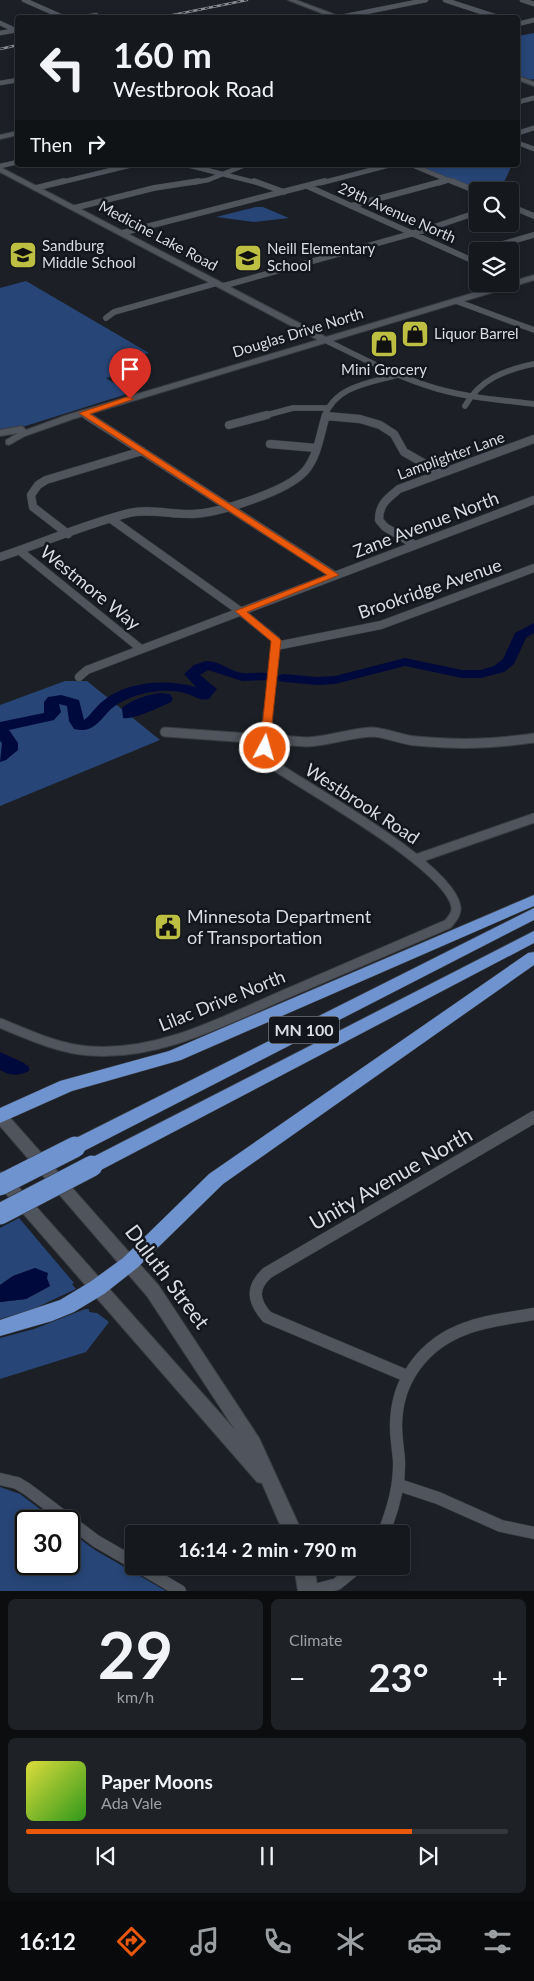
<!DOCTYPE html>
<html lang="en">
<head>
<meta charset="utf-8">
<style>
  body { margin:0; font-family:Lato,sans-serif; background:#1e2125; color:#f1f3f6; height:100vh; display:flex; flex-direction:column; font-size:19px; white-space:nowrap }
  * { box-sizing:border-box; margin:0 }
  p { font-size:16px; color:#9da0a3 }
  .icon { flex:none; width:28px; height:28px; fill:none; stroke:currentColor; stroke-width:2; stroke-linecap:round; stroke-linejoin:round }
  .map { position:relative; height:1591px; overflow:hidden }
  .panel { display:flex; flex-direction:column; gap:8px; padding:8px; background:#0c0d0f; flex:1 }
  .panel>* { flex:none }
  .banner { position:absolute; left:15px; top:15px; width:505px; height:152px; border-radius:5px; box-shadow:0 2px 8px #0003,0 0 0 1px #34373b; background:#15181c; color:#f1f3f6; overflow:hidden }
  .tools { position:absolute; left:469px; top:182px; display:grid; gap:10px }
  .tools a { display:grid; place-items:center; width:50px; height:50px; border-radius:5px; background:#15181c; box-shadow:0 2px 8px #0003,0 0 0 1px #34373b; font-size:25px }
  .speed { position:absolute; left:15px; top:1510px; display:flex; gap:10px; font-size:25px; font-weight:700; text-align:center }
  .speed>* { display:grid; place-content:center; width:65px; height:65px; border-radius:50%; background:#15181c; box-shadow:0 2px 8px #0003,0 0 0 1px #34373b; line-height:1 }
  .speed .limit { border:2px solid #111; border-radius:8px; background:#fff; color:#111 }
  .pin { position:absolute; display:grid; place-items:center; width:42px; height:42px; color:#fff; margin:-51px -21px; border-radius:50% 50% 50% 0; rotate:-45deg; box-shadow:0 0 5px #0007 }
  .pin .icon { rotate:45deg }
  .me { position:absolute; width:55px; margin:-28px; rotate:6deg; stroke-linejoin:round; filter:drop-shadow(0 0 4px #0008) }
  .turn { display:flex; align-items:center; gap:18px; height:105px; padding:0 15px; font-size:22px }
  .turn .icon { width:65px; height:65px; stroke-width:2.5 }
  .turn b { display:block; font-size:35px; line-height:42px }
  .then { display:flex; align-items:center; height:48px; padding:0 15px; background:#0003; gap:10px; font-size:19px }
  .big { font-size:38px; font-weight:700; line-height:1.1 }
  .panel .tile { flex:1; display:flex; flex-direction:column; justify-content:center; gap:8px; min-width:0; padding:0 18px; border-radius:8px; background:#1e2125 }
  .panel .dial { align-items:center; gap:0 }
  .dial b { font-size:65px; line-height:1 }
  .song { display:flex; align-items:center; gap:15px }
  .cover { width:60px; height:60px; border-radius:8px; background:linear-gradient(135deg,hsl(60 70% 55%),hsl(110 70% 35%)) }
  .played { height:5px; border-radius:2px; background:linear-gradient(90deg,#ea580c 80%,#34373b 80%) }
  .keys { display:flex; justify-content:space-around; direction:ltr }
  .heat { display:flex; justify-content:space-between; align-items:center; font-size:28px; direction:ltr }
  .panel .tiles { flex:1; display:grid; gap:8px; grid-template-columns:1fr 1fr }
  .tile:last-child { grid-column:span 2 }
  .trip { position:absolute; left:125px; top:1525px; width:285px; height:50px; border-radius:5px; background:#15181c; box-shadow:0 2px 8px #0003,0 0 0 1px #34373b; font-weight:700; line-height:50px; text-align:center }
  .tab-bar { display:flex; height:80px; justify-content:space-around; align-items:center; background:#080a0b; color:#9da0a3 }
  .tab-bar .icon { width:35px; height:35px }
  .tab-bar .active { color:#ea580c }
  .tab-bar b { font-size:22px; color:#f1f3f6 }
  .map>svg:first-child { display:block }
</style>
</head>
<body>
<div class="map">
<svg width="534" height="1591" viewBox="0 0 534 1591">
  <rect width="100%" height="100%" fill="#1c2026"/>
  <path fill="#274576" d="M534,33V79L529,80L518,76V36Z
    M416,165H512L500,191H480Z
    M256,207H263L289,218L254,222L216,217Z
    M26,281L149,353L125,360L138,368L106,378L130,393L16,429L0,430V288Z
    M65,681H87L160,740L0,806V705Z
    M19,1218L74,1283L72,1284L76,1289L31,1310L0,1319V1302L26,1299L50,1286L43,1272L35,1268L13,1276L0,1285V1228Z
    M85,1309H89V1312L97,1313L109,1322L86,1352L0,1379V1338L34,1329Z
    M0,1487L20,1494L56,1521H26V1564H69V1531L95,1550L166,1591H0Z"/>
  <path fill="#00093c" d="M160,693L170,694L173,699L171,702C160,707 134,720 123,718L122,708C133,699 146,695 160,693Z
    M0,1052L24,1063L29,1067V1071C19,1076 10,1076 0,1070Z
    M35,1268L48,1273L47,1278L50,1286L26,1299L0,1302V1285L13,1276Z"/>
  <g fill="none" stroke-linecap="round" stroke-linejoin="round">
    <path fill="#00093c" fill-rule="evenodd" d="M534,623V633L526,638L514,664L504,672L481,678H462L405,666L335,684L317,685L284,682L279,681L277,678L279,675L284,674L317,677L335,676L405,658L462,670H480L494,666L503,659L515,633Z
      M206,661C220,661 229,671 242,673C252,674 261,671 271,674L273,677L271,680L242,681L208,670L200,675L217,689L209,699C200,701 196,697 188,694C172,688 150,691 135,696C126,699 118,703 111,709C99,721 93,734 74,729L69,721L67,706L59,704L61,712L54,720L9,730L18,743V750L6,760L0,762L2,743L0,741V722L44,713V702L48,697L61,695L79,700L84,720C91,715 96,706 103,701C128,681 166,679 196,687L184,674L194,665Z"/>
    <g stroke="#393c41" stroke-width="5">
      <path id="street-far4" d="M24,0L65,18
        M445,0L500,18
        M522,0L534,4
        M341,17L426,0
        M81,18L96,15
        M0,23L15,30
        M518,24L534,20
        M0,33L18,30
        M0,83L18,80
        M518,102L534,98
        M518,133L534,128
        M518,143L534,149
        M187,165L258,183
        M412,165L455,183
        M0,166L18,162
        M58,183L132,165
        M190,183L208,180L245,165
        M321,183L390,165
        M439,183L449,180"/>
    </g>
    <g stroke="#393c41" stroke-width="6">
      <path id="street-far3" d="M254,181L284,192
        M452,181L478,192
        M307,186L478,263
        M36,188L64,181
        M351,206L444,181
        M510,206L534,216
        M74,208L154,188L199,181
        M122,233L325,181
        M478,251L534,235
        M510,277L520,282
        M223,286L425,230L478,212
        M456,301L534,330
        M106,318L114,312L217,283
        M325,340C362,358 399,378 438,389C470,398 502,400 534,404
        M465,406C480,379 505,370 534,364
        M83,413L88,416
        M263,416L293,408H328
        M325,416C335,386 370,383 397,375"/>
    </g>
    <g stroke="#393c41" stroke-width="9">
      <path id="street-far2" d="M86,415L334,575
        M326,416L360,419L380,425L394,434L404,452L441,473
        M229,425L267,415
        M270,444L316,448
        M111,519L240,611L276,640L268,715
        M68,534L33,507L31,495L38,485L46,480L142,451
        M415,545L385,527L379,520C379,504 387,499 399,489L534,439
        M20,551L141,649
        M0,557C42,543 86,524 129,513C150,508 172,515 193,514C219,513 288,491 305,471C318,456 320,434 326,415
        M276,646L381,625L534,568
        M79,677L87,670L534,500"/>
    </g>
    <g stroke="#393c41" stroke-width="11">
      <path id="street-far1" d="M165,732L307,742C329,741 350,733 371,732C386,732 401,740 416,741C460,745 491,744 534,738
        M416,859L534,818
        M0,1023C29,1035 59,1049 90,1051C161,1056 225,1020 288,993C341,970 395,947 448,924C452,919 457,914 456,907C450,866 306,788 269,762L265,748L268,714"/>
    </g>
    <g stroke="#393c41" stroke-width="13">
      <path id="street" d="M407,1376L267,1317C253,1301 251,1288 267,1273L534,1117
        M0,1479L17,1483L27,1489L96,1541L134,1563
        M399,1485L438,1498L501,1526L534,1533
        M383,1534C393,1510 400,1486 399,1460C398,1449 396,1437 396,1426C396,1380 424,1343 467,1328C488,1320 512,1318 534,1314
        M138,1566L180,1591
        M311,1591L337,1584L359,1566"/>
    </g>
    <g stroke="#393c41" stroke-width="2">
      <path id="secondary" d="M288,0H296L344,18H334Z
        M518,76L534,82V86L518,80Z
        M18,131V135L0,139V135Z
        M0,167L326,337L503,284H510V282L534,275V280L73,419L25,436L9,445L6,444V440L18,433L0,436V430L22,426L26,430L67,415L318,340L0,172Z
        M0,1111L5,1112L159,1286L259,1438L303,1534H284L262,1483L257,1482L0,1187L1,1172L7,1174L235,1430L147,1296L0,1126Z
        M294,1566H314L318,1591H298Z"/>
    </g>
    <g stroke="#393c41" stroke-width="1">
      <path id="highway" d="M534,895V906L181,1060L72,1091L0,1123V1108L60,1081L169,1051Z
        M534,908V920L82,1152L75,1154L68,1152L66,1147L68,1142Z
        M534,931V943L99,1171L92,1173L85,1171L83,1166L85,1161Z
        M534,952V965L223,1184L137,1268L104,1294L74,1312L52,1321L0,1336V1320L60,1300L90,1282L123,1258L209,1174L528,953Z"/>
    </g>
    <use href="#street-far4" stroke="#50545c" stroke-width="4.5"/>
    <use href="#street-far3" stroke="#50545c" stroke-width="5.5"/>
    <use href="#street-far2" stroke="#50545c" stroke-width="8"/>
    <use href="#street-far1" stroke="#50545c" stroke-width="9"/>
    <use href="#street" stroke="#50545c" stroke-width="12"/>
    <use href="#secondary" fill="#50545c" fill-rule="evenodd"/>
    <use href="#highway" fill="#6f93ce" fill-rule="evenodd"/>
    <g stroke="#8a8e93" stroke-width="2.5">
      <path id="rail" d="M158,18L247,0
        M0,49L18,45"/>
    </g>
    <use href="#rail" stroke="#13171d" stroke-width="1" stroke-dasharray="4" stroke-linecap="butt"/>
    <g stroke="#393c41" stroke-width="22" stroke-linecap="butt">
      <path id="highway-bridge" d="M0,1185L75,1147
        M0,1214L92,1166"/>
    </g>
    <use href="#highway-bridge" stroke="#6f93ce" stroke-width="21"/>
  </g>
  <path fill="#ea580c" stroke="#983908" d="M127,397L134,399L90,414L339,575L247,612L281,640L269,750L265,751L260,748L271,641L235,611L327,575L79,413Z"/>
  <defs>
    <g id="school-square" transform="scale(1.4375)"><rect x="-9" y="-9" width="18" height="18" rx="4" fill="#bdbf43" stroke="#13171d"/><path d="M0-5L7-2L0 1L-7-2ZM-4 1L0 2.5L4 1V4Q0 6-4 4Z" fill="#111"/></g>
    <g id="shop-square" transform="scale(1.4375)"><rect x="-9" y="-9" width="18" height="18" rx="4" fill="#bdbf43" stroke="#13171d"/><path d="M-5-2.5h2.3a2.7 3.5 0 0 1 5.4 0H5L5.5 6h-11ZM-1.5-2.5h3a1.5 2.3 0 0 0-3 0Z" fill="#111"/></g>
    <g id="civic-square" transform="scale(1.4375)"><rect x="-9" y="-9" width="18" height="18" rx="4" fill="#bdbf43" stroke="#13171d"/><path d="M-.6-6.5H3V-4.5H.6V-3L4-1V1h2V6H-6V1h2V-1L-.6-3ZM-1.2 2.5V6h2.4V2.5Z" fill="#111"/></g>
  </defs>
  <g fill-rule="evenodd">
    <use href="#school-square" x="23" y="255"/>
    <use href="#school-square" x="248" y="258"/>
    <use href="#shop-square" x="415" y="334"/>
    <use href="#shop-square" x="384" y="344"/>
    <use href="#civic-square" x="168" y="927"/>
  </g>
  <g text-anchor="middle" stroke-width="5" stroke-linejoin="round" paint-order="stroke">
    <g font-size="15" fill="#d9dce0" stroke="#13171d">
      <text transform="translate(397 213) rotate(24)" y="5">29th Avenue North</text>
      <text transform="translate(158 236) rotate(28)" y="5">Medicine Lake Road</text>
      <text transform="translate(298 333) rotate(-17)" y="5">Douglas Drive North</text>
      <text transform="translate(451 456) rotate(-20)" y="5">Lamplighter Lane</text>
    </g>
    <g font-size="15" fill="#d9dce0" stroke="#13171d" text-anchor="start">
      <text x="42" y="251">Sandburg<tspan x="42" dy="17">Middle School</tspan></text>
      <text x="267" y="254">Neill Elementary<tspan x="267" dy="17">School</tspan></text>
      <text x="434" y="339">Liquor Barrel</text>
      <text x="384" y="375" text-anchor="middle">Mini Grocery</text>
    </g>
    <rect fill="#13171d" stroke="#9ea1a6" stroke-width="1" x="269" y="1016.5" width="70" height="27" rx="4"/>
    <g font-size="16" font-weight="bold" fill="#d9dce0">
      <text x="304" y="1036">MN 100</text>
    </g>
    <g font-size="18" fill="#d9dce0" stroke="#13171d">
      <text transform="translate(426 525) rotate(-21)" y="6">Zane Avenue North</text>
      <text transform="translate(90 588) rotate(39)" y="6">Westmore Way</text>
      <text transform="translate(430 589) rotate(-19)" y="6">Brookridge Avenue</text>
      <text transform="translate(362 804) rotate(33)" y="6">Westbrook Road</text>
      <text transform="translate(222 1001) rotate(-22)" y="6">Lilac Drive North</text>
    </g>
    <g font-size="18" fill="#d9dce0" stroke="#13171d" text-anchor="start">
      <text x="187" y="923">Minnesota Department<tspan x="187" dy="21">of Transportation</tspan></text>
    </g>
    <g font-size="21" fill="#d9dce0" stroke="#13171d">
      <text transform="translate(391 1179) rotate(-30)" y="7">Unity Avenue North</text>
      <text transform="translate(167 1277) rotate(53)" y="7">Duluth Street</text>
    </g>
  </g>
</svg>
<div class="tools">
<a><svg class="icon" aria-label="search" viewBox="0 0 24 24"><circle cx="10" cy="10" r="6"/><path d="M15 15l6 6"/></svg></a>
<a><svg class="icon" aria-label="layers" viewBox="0 0 24 24"><path d="M12 4l9 5-9 5-9-5zM3 14l9 5 9-5"/></svg></a>
</div>
<div class="speed"><div class="limit">30</div></div>
<div class="pin" style="left:130px;top:399px;background:#d93025"><svg class="icon" aria-label="arrive" viewBox="0 0 24 24"><path d="M6 21V4h12l-3 4 3 4H6"/></svg></div>
<svg class="me" style="left:265px;top:748px" viewBox="-20 -20 40 40"><circle r="17" fill="#ea580c" stroke="#fff" stroke-width="3"/><path d="M0-11L8 9 0 5-8 9z" fill="#fff"/></svg>
<div class="trip">16:14 · 2 min · 790 m</div>
<div class="banner">
<div class="turn"><svg class="icon" aria-label="left" viewBox="0 0 24 24"><path d="M17 20v-9H6M10 6l-5 5 5 5"/></svg><div><b>160 m</b>Westbrook Road</div></div>
<div class="then">Then<svg class="icon" aria-label="right" viewBox="0 0 24 24"><path d="M7 20v-9h11M14 6l5 5-5 5"/></svg></div>
</div>
</div>
<section class="panel">
<div class="tiles">
<div class="tile dial"><b>29</b><p>km/h</p></div>
<div class="tile"><p>Climate</p>
<div class="heat"><a>−</a><b class="big">23°</b><a>+</a></div>
</div>
<div class="tile">
<div class="song"><i class="cover"></i><div><b>Paper Moons</b><p>Ada Vale</p></div></div>
<div class="played"></div>
<div class="keys"><svg class="icon" aria-label="previous" viewBox="0 0 24 24"><path d="M18 5L8 12l10 7zM5 5v14"/></svg><svg class="icon" aria-label="pause" viewBox="0 0 24 24"><path d="M8 5v14M16 5v14"/></svg><svg class="icon" aria-label="next" viewBox="0 0 24 24"><path d="M6 5l10 7-10 7zM19 5v14"/></svg></div>
</div>
</div>
</section>
<nav class="tab-bar">
<b>16:12</b>
<svg class="icon active" aria-label="directions" viewBox="0 0 24 24"><path d="M12 3l9 9-9 9-9-9zM9 14v-3h6M13 9l2 2-2 2"/></svg>
<svg class="icon" aria-label="music" viewBox="0 0 24 24"><path d="M9 18V5l10-2v13"/><circle cx="6" cy="18" r="3"/><circle cx="16" cy="16" r="3"/></svg>
<svg class="icon" aria-label="phone" viewBox="0 0 24 24"><path d="M5 4h4l2 5-3 2q2 4 5 5l2-3 5 2v4C11 20 4 13 5 4z"/></svg>
<svg class="icon" aria-label="climate" viewBox="0 0 24 24"><path d="M12 3v18M4 7l16 10M4 17L20 7"/></svg>
<svg class="icon" aria-label="car" viewBox="0 0 24 24"><path d="M5 17H2v-5l4-1 3-4h7l3 4 3 1v5h-3M9 17h6M6 11h13"/><circle cx="7" cy="17" r="2"/><circle cx="17" cy="17" r="2"/></svg>
<svg class="icon" aria-label="filters" viewBox="0 0 24 24"><path d="M4 7h16M4 17h16"/><circle cx="9" cy="7" r="2"/><circle cx="15" cy="17" r="2"/></svg>
</nav>
</body>
</html>
